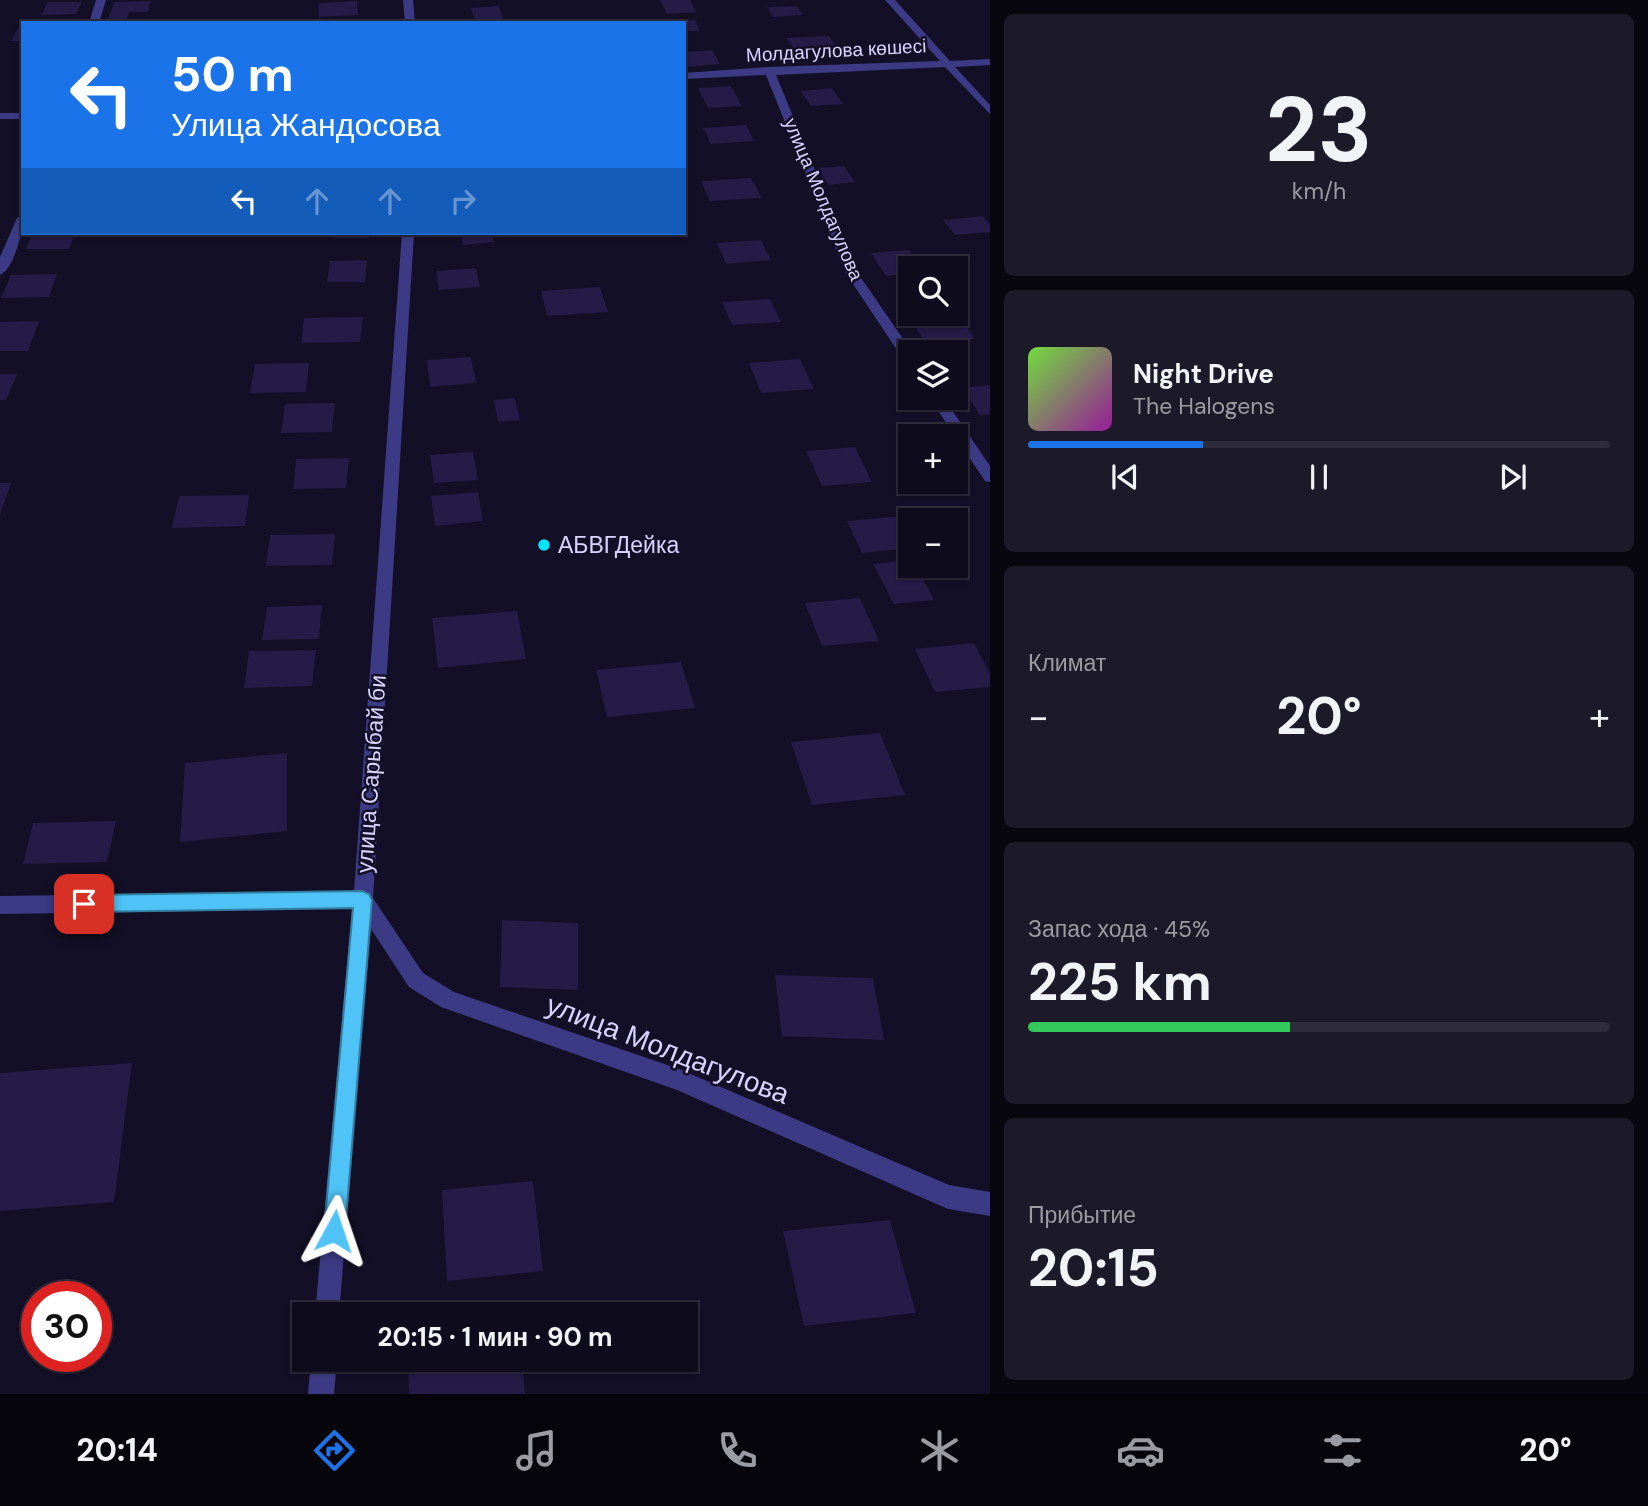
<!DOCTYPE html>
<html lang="ru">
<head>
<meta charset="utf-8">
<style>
  body { margin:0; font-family:"DM Sans",sans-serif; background:#1c1929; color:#f1f3f6; height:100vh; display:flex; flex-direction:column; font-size:26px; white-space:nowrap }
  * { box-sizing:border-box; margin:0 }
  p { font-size:23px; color:#9b9ba3 }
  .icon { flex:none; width:38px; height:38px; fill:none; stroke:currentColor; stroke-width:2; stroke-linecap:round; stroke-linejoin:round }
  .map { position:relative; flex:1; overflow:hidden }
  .panel { display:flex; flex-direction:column; gap:14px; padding:14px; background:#08060f; width:658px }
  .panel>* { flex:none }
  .hud { position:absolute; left:21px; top:21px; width:665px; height:214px; border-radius:0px; box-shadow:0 2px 5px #0004,0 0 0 2px #2e2b3b; background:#1a73e8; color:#fff; overflow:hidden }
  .controls { position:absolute; left:898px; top:256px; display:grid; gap:14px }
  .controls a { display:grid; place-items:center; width:70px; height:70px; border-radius:0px; background:#0e0b1c; box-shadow:0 2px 5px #0004,0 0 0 2px #2e2b3b; font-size:35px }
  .speed { position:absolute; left:21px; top:1281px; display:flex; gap:14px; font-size:35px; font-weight:700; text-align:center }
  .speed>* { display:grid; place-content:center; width:91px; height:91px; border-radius:50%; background:#0e0b1c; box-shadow:0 2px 5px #0004,0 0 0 2px #2e2b3b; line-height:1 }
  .speed .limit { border:10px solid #d22; background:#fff; color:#111 }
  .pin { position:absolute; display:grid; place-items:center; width:60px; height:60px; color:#fff; margin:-30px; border-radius:14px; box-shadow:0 4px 10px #0006 }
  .me { position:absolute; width:77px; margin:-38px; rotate:5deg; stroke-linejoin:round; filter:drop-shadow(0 0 5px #0008) }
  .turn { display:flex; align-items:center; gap:24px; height:147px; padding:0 35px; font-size:32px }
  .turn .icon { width:91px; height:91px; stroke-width:2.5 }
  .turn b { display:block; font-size:49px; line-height:60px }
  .lanes { display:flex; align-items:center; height:66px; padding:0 35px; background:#0003; justify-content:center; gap:35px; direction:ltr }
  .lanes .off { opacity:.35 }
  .big { font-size:52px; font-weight:700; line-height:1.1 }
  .panel .card { flex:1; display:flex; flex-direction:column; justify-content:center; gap:10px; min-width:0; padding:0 24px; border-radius:10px; background:#1c1929 }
  .panel .dial { align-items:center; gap:0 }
  .dial b { font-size:91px; line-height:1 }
  .song { display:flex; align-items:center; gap:21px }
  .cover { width:84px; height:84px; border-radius:10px; background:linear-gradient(135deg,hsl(100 70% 55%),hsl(300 70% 35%)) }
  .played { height:7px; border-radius:4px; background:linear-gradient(90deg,#1a73e8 30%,#2e2b3b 30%) }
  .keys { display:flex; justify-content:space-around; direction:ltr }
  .heat { display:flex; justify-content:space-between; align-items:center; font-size:38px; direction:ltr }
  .charge { height:10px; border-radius:5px; background:linear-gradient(90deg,#34c759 45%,#2e2b3b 0) }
  .trip { position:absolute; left:292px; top:1302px; width:406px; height:70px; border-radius:0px; background:#0e0b1c; box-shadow:0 2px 5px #0004,0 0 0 2px #2e2b3b; font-weight:700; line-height:70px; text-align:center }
  .menu { display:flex; height:112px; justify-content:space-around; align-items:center; background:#06040b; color:#9b9ba3 }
  .menu .icon { width:49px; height:49px }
  .menu .on { color:#1a73e8 }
  .menu b { font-size:32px; color:#f1f3f6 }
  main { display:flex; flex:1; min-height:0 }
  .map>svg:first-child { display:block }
</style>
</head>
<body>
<main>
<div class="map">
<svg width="990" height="1394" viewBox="0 0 990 1394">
  <rect width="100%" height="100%" fill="#130f26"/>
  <path fill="#241b47" d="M660,0H690L696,12L667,14Z
    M151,1L148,12H129L126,23H107L114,2Z
    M357,1L358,15L319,17V3Z
    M48,2H82L76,14L41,15Z
    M499,6L503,20L475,21L471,8Z
    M797,6L803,15L773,17L767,7Z
    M695,20L700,31H684V21Z
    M19,27H23V41H11Z
    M829,36L836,46L793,48L786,38Z
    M712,50L720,64L684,67V52Z
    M731,86L742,106L708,108L698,88Z
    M832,88L843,104L811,106L800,91Z
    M746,125L754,141L711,144L703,128Z
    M844,166L855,182L828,185L817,168Z
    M751,178L762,198L710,201L701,181Z
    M983,216L990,225V232L955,235L943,220Z
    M32,233H75L69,249H26Z
    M334,233H369V238H333Z
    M461,233H492L494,242L463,245Z
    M761,240L771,260L726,264L717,243Z
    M909,250L922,268H910V273L886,276L871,253Z
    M367,260L365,282H327L330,261Z
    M476,268L480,287L439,290L436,271Z
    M57,274L49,297L1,298L11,275Z
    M600,287L608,312L547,316L541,291Z
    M770,299L781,322L732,325L722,302Z
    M956,310L975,339L926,344L909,317L956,313Z
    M363,317L360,342L301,343L304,318Z
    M39,321L28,351H0V322Z
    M471,357L476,383L430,387L427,360Z
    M800,359L814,389L761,393L749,363Z
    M309,363L306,392L250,393L255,364Z
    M0,374H17L6,400H0Z
    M990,385V414L980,415L962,388Z
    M515,398L520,420L498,422L494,400Z
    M335,403L332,432L281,433L285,404Z
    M855,447L872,482L822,486L806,451Z
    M473,452L478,480L434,483L430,455Z
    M349,458L346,488L293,489L296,459Z
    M0,483H11L0,515Z
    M478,492L483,521L435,526L431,496Z
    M249,495L245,526L172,528L179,496Z
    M904,516L910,527V548L862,553L847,521Z
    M335,534L332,565L266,566L270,535Z
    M910,560V565H916L934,600L894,604L873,564Z
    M860,598L879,641L822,646L805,603Z
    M322,605L319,639L262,640L267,607Z
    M517,611L526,659L438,668L432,618Z
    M974,643L990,674V687L935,692L915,649Z
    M316,650L312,686L244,688L249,651Z
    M681,662L695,708L607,717L596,670Z
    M880,733L905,795L812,805L791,742Z
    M287,753V831L180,842L185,763Z
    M116,821L107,862L23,864L33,823Z
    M502,920L578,923V990L500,987Z
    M775,975L873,978L884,1040L782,1036Z
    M132,1063L114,1202L0,1211V1073Z
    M533,1181L543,1271L447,1281L442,1190Z
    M890,1220L916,1313L804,1326L783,1231Z
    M408,1360H522L525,1394H409Z"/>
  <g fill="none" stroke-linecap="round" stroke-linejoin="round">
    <path fill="#3d3a85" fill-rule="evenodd" d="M96,0H106L99,23H89Z
      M403,0H413L415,23H405Z
      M885,0H895L950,61L990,59V65L955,67L990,105V114L945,67L776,75L857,272L912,352L910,363L905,362L845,272L766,75L684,79V73L769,67L940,61Z
      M0,113H23V119H0Z
      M23,215C23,230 15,268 0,275V257L17,218Z
      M402,233H414L373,898L423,973L454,992L679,1069L949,1185L990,1192V1216L948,1209L677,1090L441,1007L409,987L371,929L339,1314H315L352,909L0,914V896L354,891Z
      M929,397H943L990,466V482L985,481Z
      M311,1360H337L334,1394H308Z"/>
  </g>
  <path fill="#4fc3f7" stroke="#337fa1" stroke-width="2" d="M362,891L369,894L372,900L345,1231L342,1239L334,1242L327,1239L324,1231L353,908L84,912L77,910L75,904L77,898L84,895Z"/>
  <circle fill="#00e5ff" stroke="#130f26" stroke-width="2.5" cx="544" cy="545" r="7"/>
  <g text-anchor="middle" stroke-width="5" stroke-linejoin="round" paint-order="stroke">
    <g font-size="19" fill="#d9d4ff" stroke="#130f26">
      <text transform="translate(836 50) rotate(-3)" y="7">Молдагулова көшесі</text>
      <text transform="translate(824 199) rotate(67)" y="7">улица Молдагулова</text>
    </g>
    <g font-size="23" fill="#d9d4ff" stroke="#130f26" text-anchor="start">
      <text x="558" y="553">АБВГДейка</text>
    </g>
    <g font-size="23" fill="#d9d4ff" stroke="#130f26">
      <text transform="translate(371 774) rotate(-86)" y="8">улица Сарыбай би</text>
    </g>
    <g font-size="28" fill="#d9d4ff" stroke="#130f26">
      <text transform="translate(668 1049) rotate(21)" y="10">улица Молдагулова</text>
    </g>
  </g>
</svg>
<div class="controls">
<a><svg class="icon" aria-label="search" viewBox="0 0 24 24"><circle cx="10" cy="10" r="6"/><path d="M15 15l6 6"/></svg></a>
<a><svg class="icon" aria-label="layers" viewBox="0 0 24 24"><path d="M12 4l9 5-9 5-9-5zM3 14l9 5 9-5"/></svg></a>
<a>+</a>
<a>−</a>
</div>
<div class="speed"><div class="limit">30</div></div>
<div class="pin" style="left:84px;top:904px;background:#d93025"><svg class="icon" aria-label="arrive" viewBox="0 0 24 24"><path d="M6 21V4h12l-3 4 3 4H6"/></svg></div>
<svg class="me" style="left:334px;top:1231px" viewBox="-20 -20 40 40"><path d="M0-17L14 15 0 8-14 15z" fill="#4fc3f7" stroke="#fff" stroke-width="4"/></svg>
<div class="trip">20:15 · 1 мин · 90 m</div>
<div class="hud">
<div class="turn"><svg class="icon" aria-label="left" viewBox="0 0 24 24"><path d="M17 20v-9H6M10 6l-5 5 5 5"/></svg><div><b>50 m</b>Улица Жандосова</div></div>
<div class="lanes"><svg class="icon" aria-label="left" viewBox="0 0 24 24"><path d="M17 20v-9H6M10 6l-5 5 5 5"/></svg><svg class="icon off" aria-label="ahead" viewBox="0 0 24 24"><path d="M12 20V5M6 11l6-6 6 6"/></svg><svg class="icon off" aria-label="ahead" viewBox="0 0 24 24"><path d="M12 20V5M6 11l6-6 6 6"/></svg><svg class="icon off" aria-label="right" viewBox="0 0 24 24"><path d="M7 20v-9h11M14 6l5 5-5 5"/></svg></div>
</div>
</div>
<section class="panel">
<div class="card dial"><b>23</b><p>km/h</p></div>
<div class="card">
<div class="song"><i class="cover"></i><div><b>Night Drive</b><p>The Halogens</p></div></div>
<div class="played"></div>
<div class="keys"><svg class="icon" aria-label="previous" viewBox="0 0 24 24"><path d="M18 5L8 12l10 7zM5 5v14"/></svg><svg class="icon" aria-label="pause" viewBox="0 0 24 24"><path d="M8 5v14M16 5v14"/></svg><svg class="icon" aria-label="next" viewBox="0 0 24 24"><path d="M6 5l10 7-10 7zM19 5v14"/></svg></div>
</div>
<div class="card"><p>Климат</p>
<div class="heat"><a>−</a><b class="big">20°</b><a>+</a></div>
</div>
<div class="card"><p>Запас хода · 45%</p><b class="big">225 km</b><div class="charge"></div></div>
<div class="card"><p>Прибытие</p><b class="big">20:15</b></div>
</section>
</main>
<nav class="menu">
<b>20:14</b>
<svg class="icon on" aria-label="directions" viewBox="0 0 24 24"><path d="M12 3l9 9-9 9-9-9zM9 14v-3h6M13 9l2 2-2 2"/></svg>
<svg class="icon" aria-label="music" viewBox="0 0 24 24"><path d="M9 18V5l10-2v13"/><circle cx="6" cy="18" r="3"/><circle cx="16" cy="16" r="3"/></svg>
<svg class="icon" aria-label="phone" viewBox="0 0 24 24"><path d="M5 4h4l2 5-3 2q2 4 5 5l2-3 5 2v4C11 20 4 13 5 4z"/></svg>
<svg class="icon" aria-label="climate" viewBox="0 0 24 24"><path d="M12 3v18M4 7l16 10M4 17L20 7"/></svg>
<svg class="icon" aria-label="car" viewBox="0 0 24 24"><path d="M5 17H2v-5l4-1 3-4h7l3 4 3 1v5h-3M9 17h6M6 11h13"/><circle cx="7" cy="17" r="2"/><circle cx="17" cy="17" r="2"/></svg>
<svg class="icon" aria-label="filters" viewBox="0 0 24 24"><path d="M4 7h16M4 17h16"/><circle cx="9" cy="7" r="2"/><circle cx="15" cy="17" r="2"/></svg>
<b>20°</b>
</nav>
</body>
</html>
